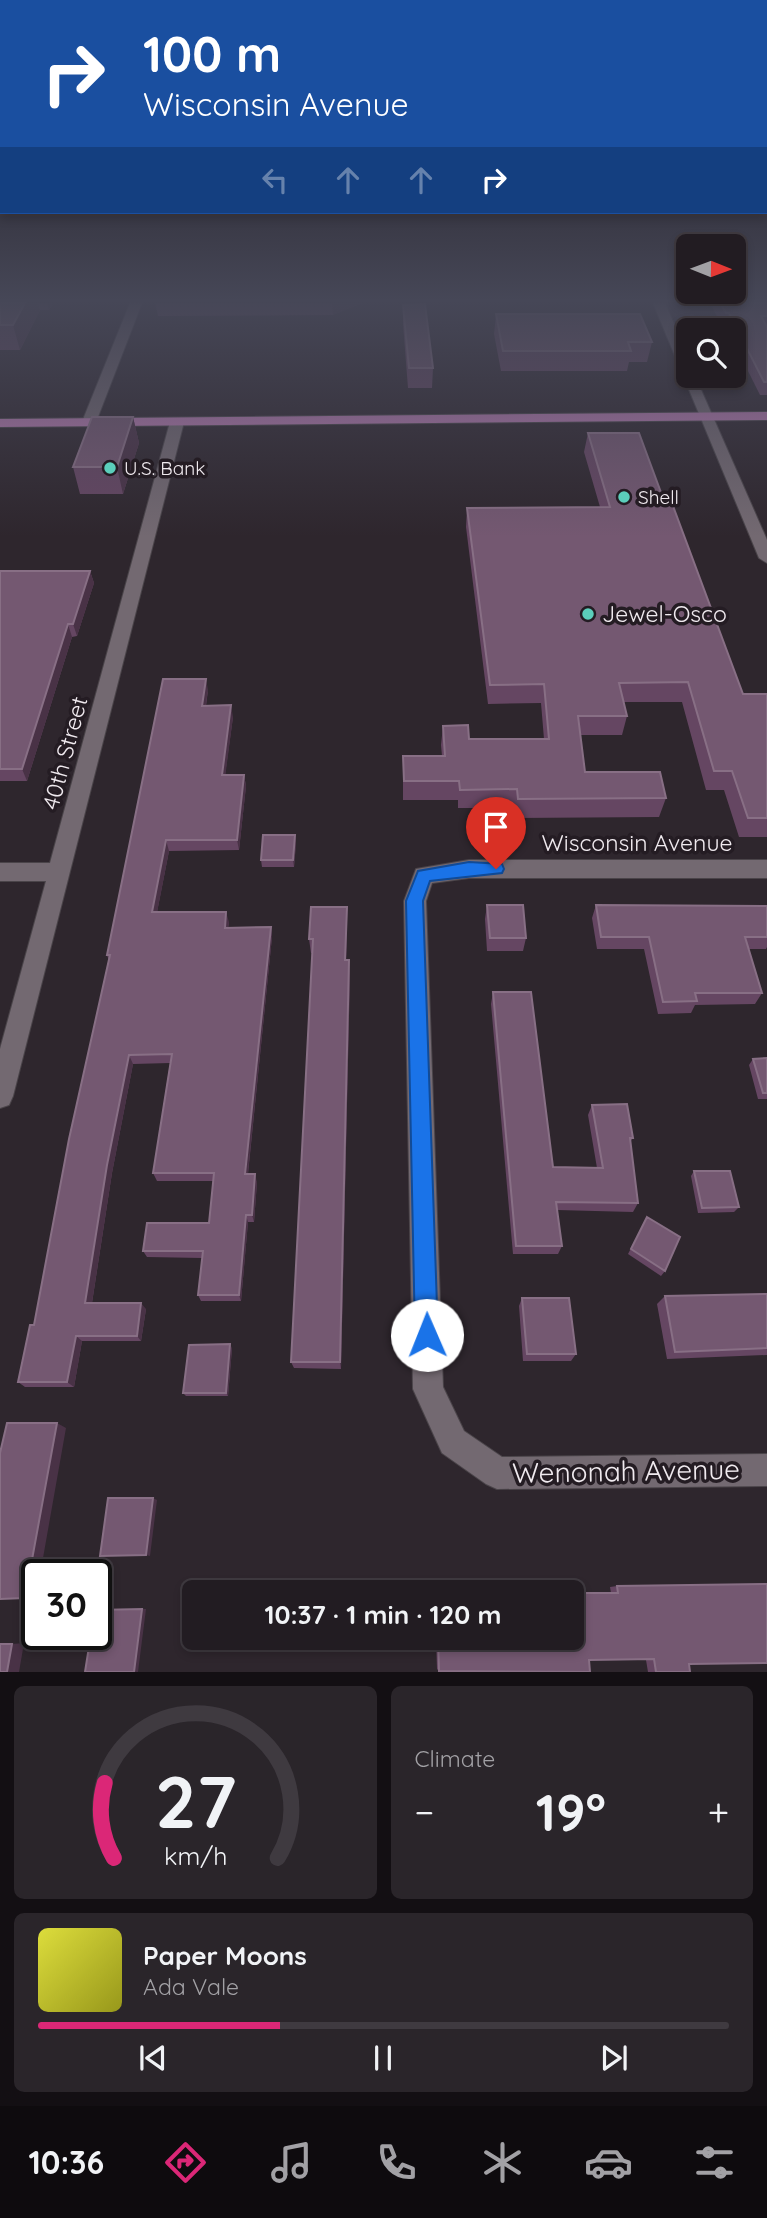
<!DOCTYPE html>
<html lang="en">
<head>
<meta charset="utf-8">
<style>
  body { margin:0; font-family:Quicksand,sans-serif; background:#2a252a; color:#f1f3f6; height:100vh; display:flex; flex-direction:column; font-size:26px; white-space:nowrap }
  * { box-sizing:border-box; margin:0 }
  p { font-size:23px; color:#a2a1a5 }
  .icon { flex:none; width:38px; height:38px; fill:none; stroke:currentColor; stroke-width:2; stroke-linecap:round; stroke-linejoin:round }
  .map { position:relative; height:1672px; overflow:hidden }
  .panel { display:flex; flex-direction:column; gap:14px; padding:14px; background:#130f13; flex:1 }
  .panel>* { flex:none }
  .guide { position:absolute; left:0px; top:0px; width:768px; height:214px; box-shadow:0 4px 10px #0003,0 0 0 2px #3f3a40; background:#1a4fa0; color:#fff; overflow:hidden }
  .needle { width:46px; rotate:91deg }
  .buttons { position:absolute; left:676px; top:234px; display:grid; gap:14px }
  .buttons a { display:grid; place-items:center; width:70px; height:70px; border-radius:10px; background:#221c22; box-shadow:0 4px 10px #0003,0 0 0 2px #3f3a40; font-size:35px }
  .speed { position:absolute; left:21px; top:1559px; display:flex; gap:14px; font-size:35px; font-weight:700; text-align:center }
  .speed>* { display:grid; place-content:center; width:91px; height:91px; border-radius:50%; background:#221c22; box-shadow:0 4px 10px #0003,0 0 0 2px #3f3a40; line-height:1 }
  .speed .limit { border:4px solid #111; border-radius:10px; background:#fff; color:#111 }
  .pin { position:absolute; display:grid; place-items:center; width:60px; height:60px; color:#fff; margin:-72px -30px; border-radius:50% 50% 50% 0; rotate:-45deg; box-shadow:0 0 7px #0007 }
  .pin .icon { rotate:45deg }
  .me { position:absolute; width:77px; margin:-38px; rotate:359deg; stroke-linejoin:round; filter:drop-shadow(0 0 5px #0008) }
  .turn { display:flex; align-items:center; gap:24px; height:147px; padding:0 28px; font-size:32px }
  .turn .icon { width:91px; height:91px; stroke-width:2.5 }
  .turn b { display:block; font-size:49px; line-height:60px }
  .lanes { display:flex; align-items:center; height:66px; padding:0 28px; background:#0003; justify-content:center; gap:35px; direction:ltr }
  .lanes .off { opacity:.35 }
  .big { font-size:52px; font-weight:800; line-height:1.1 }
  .panel .card { flex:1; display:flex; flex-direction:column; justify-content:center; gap:10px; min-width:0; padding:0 24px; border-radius:10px; background:#2a252a }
  .panel .dial { align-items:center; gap:0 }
  .dial svg { height:182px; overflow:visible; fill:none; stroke:#3f3a40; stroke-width:7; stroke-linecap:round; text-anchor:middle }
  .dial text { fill:#f1f3f6; stroke:none }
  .song { display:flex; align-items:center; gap:21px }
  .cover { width:84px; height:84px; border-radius:10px; background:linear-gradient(135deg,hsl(60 70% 55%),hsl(60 70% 35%)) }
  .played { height:7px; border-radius:4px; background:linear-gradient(90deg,#db2777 35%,#3f3a40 35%) }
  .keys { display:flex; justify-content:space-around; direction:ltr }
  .heat { display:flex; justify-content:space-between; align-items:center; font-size:38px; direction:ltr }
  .panel .tiles { flex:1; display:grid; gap:14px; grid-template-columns:1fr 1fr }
  .card:last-child { grid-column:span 2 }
  .trip { position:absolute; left:182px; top:1580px; width:402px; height:70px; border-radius:10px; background:#221c22; box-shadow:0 4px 10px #0003,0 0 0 2px #3f3a40; font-weight:800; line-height:70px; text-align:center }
  .dock { display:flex; height:112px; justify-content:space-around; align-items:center; background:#0e0b0e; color:#a2a1a5 }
  .dock .icon { width:49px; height:49px }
  .dock .active { color:#db2777 }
  .dock b { font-size:32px; color:#f1f3f6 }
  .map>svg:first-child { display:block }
</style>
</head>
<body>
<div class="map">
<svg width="767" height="1672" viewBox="0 0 767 1672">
  <rect width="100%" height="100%" fill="#2e262d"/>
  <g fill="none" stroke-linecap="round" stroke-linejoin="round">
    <g stroke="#4a4449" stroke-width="2">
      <path id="street" d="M130,303H142L96,422L89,426L84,425L82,422Z
        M177,418L184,422L13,1096L9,1105L0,1108V1049L46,881H0V863H50L170,422Z
        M469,860H767V878H469L432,883L426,901L443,1387L464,1431L502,1457L767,1454V1486L497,1489L486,1484L442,1453L413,1389L404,901L416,869Z"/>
    </g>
    <g stroke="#4a4449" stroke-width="2">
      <path id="secondary" d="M653,303H665L688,357V376H695L767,540V563L759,558Z"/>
    </g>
    <g stroke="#4a4449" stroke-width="2">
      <path id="primary" d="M767,412V420L0,427V419Z"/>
    </g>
    <use href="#street" fill="#736971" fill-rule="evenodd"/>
    <use href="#secondary" fill="#736971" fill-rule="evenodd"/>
    <use href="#primary" fill="#b97cb2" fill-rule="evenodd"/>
  </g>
  <path fill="#654662" d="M0,303H53L49,310H40L20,350H0Z
    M155,303H362L333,315L158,316Z
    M710,303H767V395H760L733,341V331H728L726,326H722Z
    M403,305L433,368L432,388H408L403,324Z
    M496,314L652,342L647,362H629L627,371H501L494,334Z
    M133,417L139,443L123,494H80L73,467Z
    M588,433L666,506L743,694H767V837H739L724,790H706L682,702H624L627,716L622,735H580L585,772L666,798L659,817L515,818L514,808H458V800H403V756H442L441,745L443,726L469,739H544L541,703L488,704L466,527L467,508L600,507L584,452Z
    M0,571H90L94,583L77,636L72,637L27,781H0Z
    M208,690L206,706L233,717L225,775H244L246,786L239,850L169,851L157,912L229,922L228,928L271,927L272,937L248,1174L257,1182L254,1222H248L241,1301H201L198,1295L202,1258L147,1257L143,1251L209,1223L213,1181H157L153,1173L170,1063L133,1064L112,1173L92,1303L146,1309L141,1341H82L74,1387H25L18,1382L34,1325L109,961L107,955Z
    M295,835L296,843L294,867H262L261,860Z
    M487,905L526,938L523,951H487L485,919Z
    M596,905L767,906V947L766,949H749L762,993L755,1004L695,1005L691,1013L658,1014L644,949H597L592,918Z
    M347,907V921L346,960L350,973L341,1369L294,1368L291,1362L312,953H311L309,939Z
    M493,992L553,1167L597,1168L588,1115L592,1105L633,1138L630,1142L638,1203L633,1212L557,1210L562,1246L558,1254H513L491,1004Z
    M767,1058V1099H758L749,1065L753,1059Z
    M694,1171L739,1207L734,1212L698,1213L691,1176Z
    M647,1217L665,1271L661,1276L628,1254Z
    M767,1294V1355L667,1359L657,1304L665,1296Z
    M522,1298L576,1354L571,1361H523L519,1306Z
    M232,1348L228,1396H186L183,1393Z
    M617,1586L689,1664L690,1672H648L646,1660H589L439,1671L437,1669L436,1638H572L611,1593L610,1587Z"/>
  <path fill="#493246" d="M25,303H38L40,310L20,350L13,325Z
    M47,303H53L49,310Z
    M332,303H362L333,315Z
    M133,417L139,443L123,494L117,467Z
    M90,571L94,583L77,636L73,624Z
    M68,624L72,637L27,781L22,769Z
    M206,679L208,690L204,717L202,706Z
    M231,705L233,717L224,786L222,775Z
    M244,775L246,786L239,850L237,840Z
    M295,835L296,843L294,867L293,860Z
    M166,840L169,851L155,923L152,912Z
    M347,907V921L346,973L345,960Z
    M226,912L229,922L227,938L225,928Z
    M271,927L272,937L247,1182L245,1174Z
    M349,960L350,973L341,1369L340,1362Z
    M129,1055L133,1064L112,1173L91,1309L85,1303L107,1165Z
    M255,1174L257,1182L254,1222L252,1215Z
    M246,1215L248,1222L241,1301L239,1295Z
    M141,1303L146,1309L141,1341L137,1336Z
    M76,1336L82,1341L74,1387L67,1382Z
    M230,1344L232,1348L228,1396L226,1393Z
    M57,1423L66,1428L40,1575H37V1591L35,1599L25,1598Z
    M153,1498L157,1500L150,1556L146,1555Z
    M142,1609H146L138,1672H134Z
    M24,1643L19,1672H7L12,1644Z"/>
  <path fill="#745871" stroke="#886f85" stroke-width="2" d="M0,303H25L13,325H0Z
    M720,303H767V316H761L767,327V382H764L729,313H726Z
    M425,304L433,368H409L403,305Z
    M496,314H640L652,342H628L631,351H503Z
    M92,417H133L117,467H73Z
    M588,433H639L666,506H673L743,694H767V818H748L732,771H714L688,682L619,683L627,716H578L585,772H660L666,798L518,799L517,789L460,790L459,781H404L403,756H445L443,726L468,725L469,739H549L544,684L490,685L467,508L610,507Z
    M0,571H90L73,624H68L22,769H0Z
    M163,679H206L202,706L231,705L222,775H244L237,840H166L152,912H226L225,928L271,927L245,1174H255L252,1215H246L239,1295H198L203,1251H143L147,1223H209L214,1173H153L172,1054L129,1055L107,1165L85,1303H141L137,1336H76L67,1382H18L30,1325H34L69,1139L110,955H107Z
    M263,835H295L293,860H261Z
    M487,905H523L526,938H490Z
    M596,905L767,906V937H745L762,993H695L697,1001L663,1002L649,937H601Z
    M311,907H347L345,960H349L340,1362H291L313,939H309Z
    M493,992H531L553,1167L603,1168L592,1105L627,1104L633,1138H630L638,1203L556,1202L562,1246H516Z
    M767,1058V1093H763L753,1059Z
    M694,1171H730L739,1207L702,1208Z
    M647,1217L680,1237L665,1271L631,1249Z
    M767,1294V1348L675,1352L665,1296Z
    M522,1298H569L576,1354H527Z
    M230,1344L226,1393H183L189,1345Z
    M7,1423H57L25,1598L0,1599V1453Z
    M108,1498H153L146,1555L100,1556Z
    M767,1584V1663L689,1664L690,1672H656L654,1659L589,1660L590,1672L439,1671L438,1638H572V1593H618L617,1586Z
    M142,1609L134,1672H85L91,1634H96V1610Z
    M0,1644H12L7,1672H0Z"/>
  <linearGradient id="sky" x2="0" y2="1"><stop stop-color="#191519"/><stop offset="0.56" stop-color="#464757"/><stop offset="1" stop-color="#464757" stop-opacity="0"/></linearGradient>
  <rect width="767" height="537" fill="url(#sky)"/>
  <path fill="#1a73e8" stroke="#114b97" stroke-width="2" d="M469,862L502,864L504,869L502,873L430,881L423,901L438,1335L435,1343L427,1346L419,1343L415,1335L406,901L418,871Z"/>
  <g fill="#5bcebb" stroke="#241c23" stroke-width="2.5">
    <circle cx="110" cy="468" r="7"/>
    <circle cx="624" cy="497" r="7"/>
    <circle cx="588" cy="614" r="7"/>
  </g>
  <g text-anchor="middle" stroke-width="7" stroke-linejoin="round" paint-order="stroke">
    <g font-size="19" fill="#f0eaef" stroke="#241c23" text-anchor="start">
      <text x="124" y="475">U.S. Bank</text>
      <text x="638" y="504">Shell</text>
    </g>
    <g font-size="23" fill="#f0eaef" stroke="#241c23" text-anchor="start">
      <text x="602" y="622">Jewel-Osco</text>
    </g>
    <g font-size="23" fill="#f0eaef" stroke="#241c23">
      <text transform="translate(65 753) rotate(-75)" y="8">40th Street</text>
      <text x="637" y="851">Wisconsin Avenue</text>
    </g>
    <g font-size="28" fill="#f0eaef" stroke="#241c23">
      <text transform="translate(626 1471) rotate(-1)" y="10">Wenonah Avenue</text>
    </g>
  </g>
</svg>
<div class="buttons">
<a><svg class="needle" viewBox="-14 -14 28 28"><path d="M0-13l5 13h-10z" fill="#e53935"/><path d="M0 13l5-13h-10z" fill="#a2a1a5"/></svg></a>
<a><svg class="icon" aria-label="search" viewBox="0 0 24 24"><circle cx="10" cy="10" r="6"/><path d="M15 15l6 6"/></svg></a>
</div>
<div class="speed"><div class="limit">30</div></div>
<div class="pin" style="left:496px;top:869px;background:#d93025"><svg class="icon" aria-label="arrive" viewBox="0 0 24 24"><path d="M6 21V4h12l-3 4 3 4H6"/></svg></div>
<svg class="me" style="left:427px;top:1335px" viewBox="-20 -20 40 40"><circle r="19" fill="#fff"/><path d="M0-13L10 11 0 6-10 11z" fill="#1a73e8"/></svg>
<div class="trip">10:37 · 1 min · 120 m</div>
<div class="guide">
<div class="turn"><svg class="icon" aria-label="right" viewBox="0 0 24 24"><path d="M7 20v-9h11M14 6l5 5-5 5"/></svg><div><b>100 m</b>Wisconsin Avenue</div></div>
<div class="lanes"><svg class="icon off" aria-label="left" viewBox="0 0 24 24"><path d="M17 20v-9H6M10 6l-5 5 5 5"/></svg><svg class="icon off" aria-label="ahead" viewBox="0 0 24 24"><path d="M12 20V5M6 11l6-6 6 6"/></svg><svg class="icon off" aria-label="ahead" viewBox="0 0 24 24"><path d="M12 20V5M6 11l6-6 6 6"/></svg><svg class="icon" aria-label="right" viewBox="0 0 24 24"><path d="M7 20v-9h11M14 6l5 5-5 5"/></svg></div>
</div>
</div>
<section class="panel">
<div class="tiles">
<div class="card dial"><svg viewBox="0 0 100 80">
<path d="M14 69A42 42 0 1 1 86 69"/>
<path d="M14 69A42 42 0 0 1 10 36" stroke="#db2777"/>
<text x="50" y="56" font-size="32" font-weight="700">27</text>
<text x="50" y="72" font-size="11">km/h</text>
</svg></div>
<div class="card"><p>Climate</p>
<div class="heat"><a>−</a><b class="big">19°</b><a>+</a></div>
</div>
<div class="card">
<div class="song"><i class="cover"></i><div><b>Paper Moons</b><p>Ada Vale</p></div></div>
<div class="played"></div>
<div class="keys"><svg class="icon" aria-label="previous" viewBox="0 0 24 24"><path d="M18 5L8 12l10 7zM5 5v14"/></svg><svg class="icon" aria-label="pause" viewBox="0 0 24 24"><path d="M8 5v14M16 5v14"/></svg><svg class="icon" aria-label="next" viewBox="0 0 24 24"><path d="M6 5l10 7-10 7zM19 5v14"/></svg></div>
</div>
</div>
</section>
<nav class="dock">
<b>10:36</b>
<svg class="icon active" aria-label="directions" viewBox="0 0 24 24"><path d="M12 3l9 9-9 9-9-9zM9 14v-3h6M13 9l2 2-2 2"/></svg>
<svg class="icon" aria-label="music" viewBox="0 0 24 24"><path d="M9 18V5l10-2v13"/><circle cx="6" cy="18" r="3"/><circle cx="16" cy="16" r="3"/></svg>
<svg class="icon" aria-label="phone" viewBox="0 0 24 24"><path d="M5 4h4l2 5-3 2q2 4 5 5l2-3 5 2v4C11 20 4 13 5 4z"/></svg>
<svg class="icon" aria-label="climate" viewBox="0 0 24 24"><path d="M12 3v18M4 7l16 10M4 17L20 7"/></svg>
<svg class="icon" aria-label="car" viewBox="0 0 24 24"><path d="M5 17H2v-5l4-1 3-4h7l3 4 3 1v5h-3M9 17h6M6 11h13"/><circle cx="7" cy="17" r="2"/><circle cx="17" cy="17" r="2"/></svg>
<svg class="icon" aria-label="filters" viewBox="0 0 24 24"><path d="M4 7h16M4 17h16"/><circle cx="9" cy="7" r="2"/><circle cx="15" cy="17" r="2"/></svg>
</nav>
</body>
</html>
